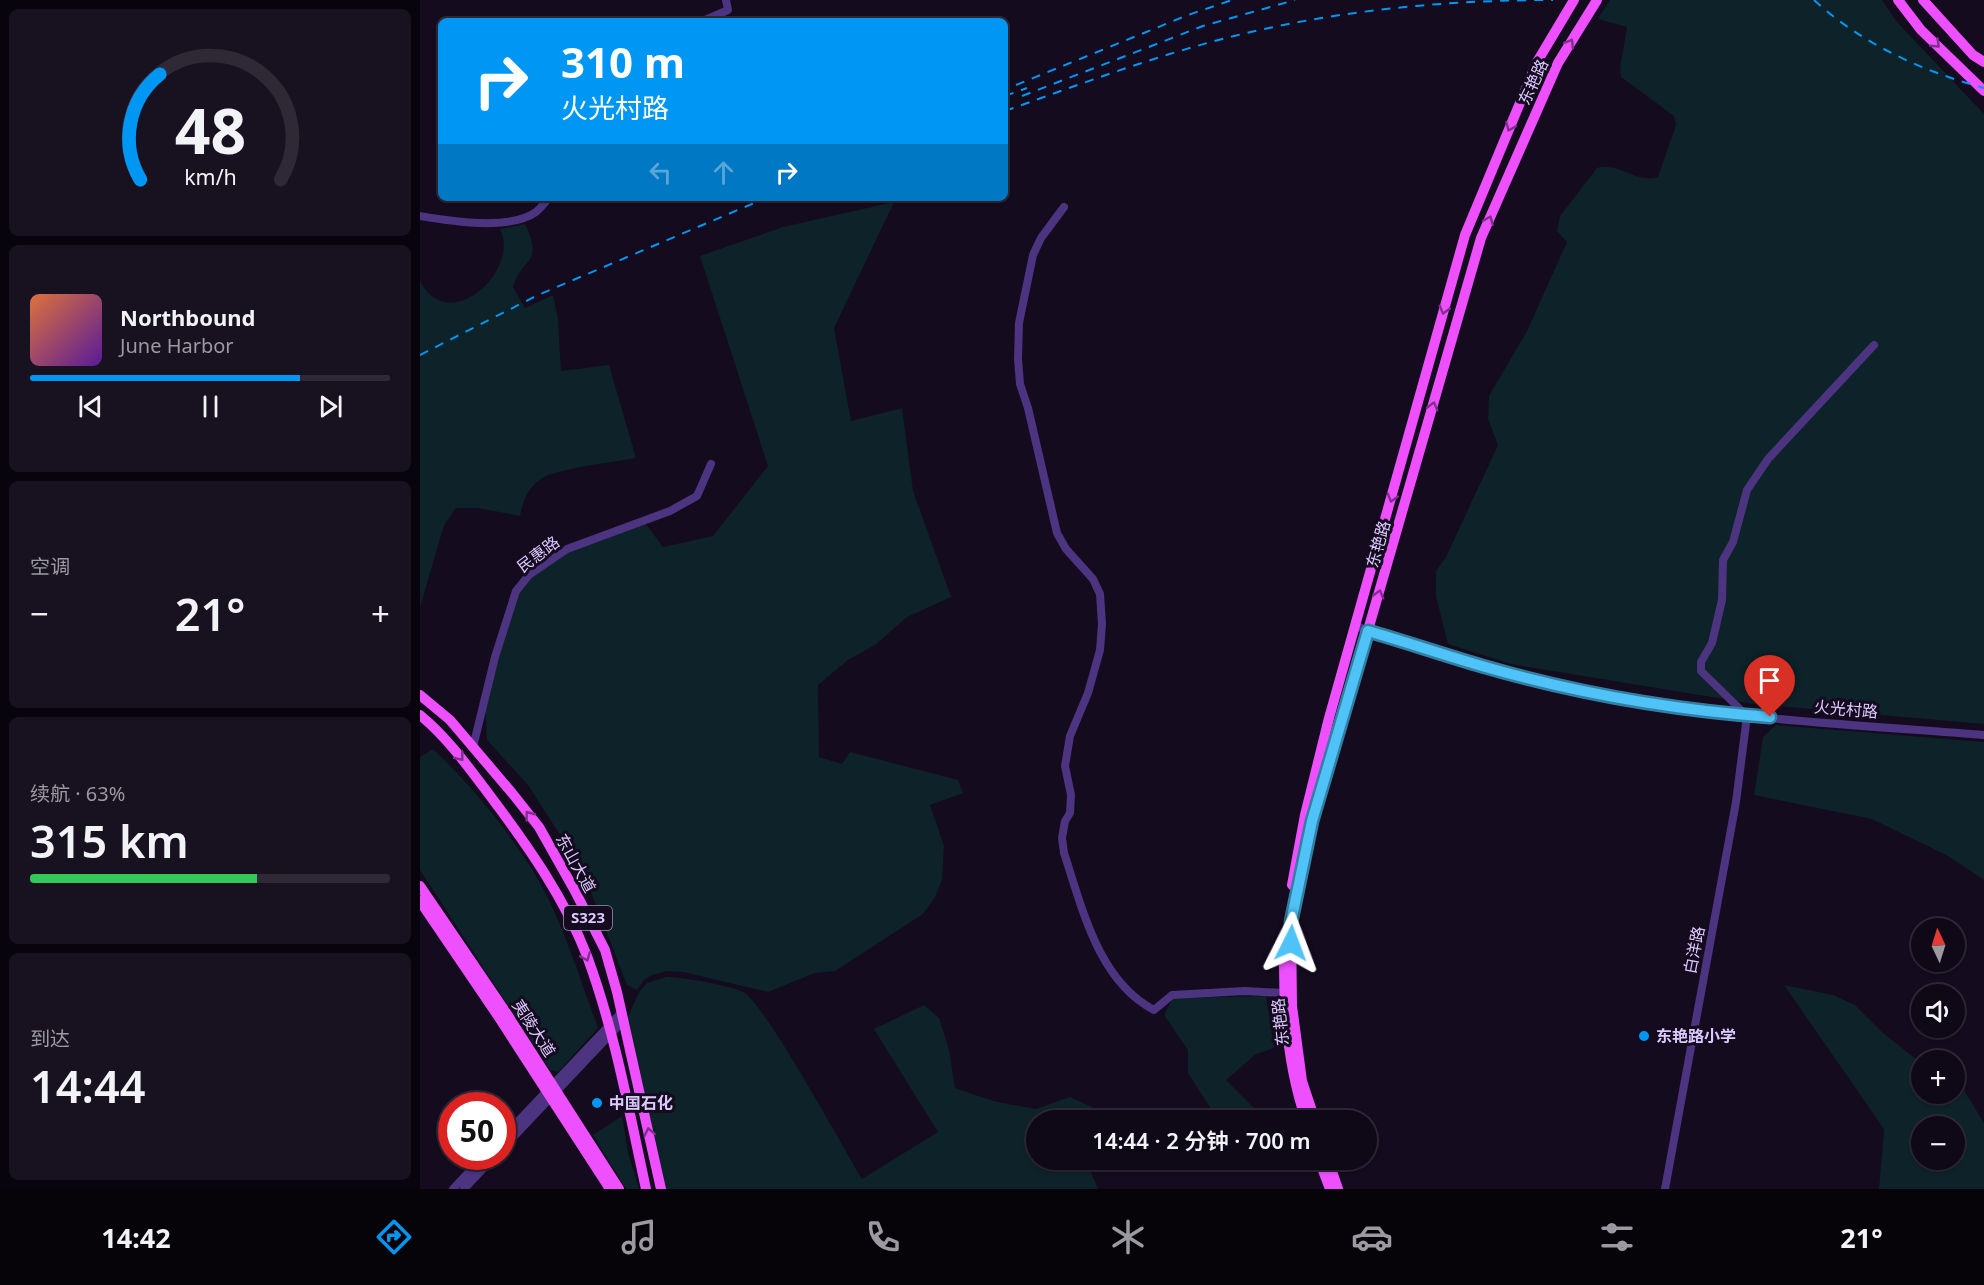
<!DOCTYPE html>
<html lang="zh">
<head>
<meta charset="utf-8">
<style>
  body { margin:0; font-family:"Noto Sans","Noto Sans SC",sans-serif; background:#181120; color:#f1f3f6; height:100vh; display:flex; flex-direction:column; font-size:22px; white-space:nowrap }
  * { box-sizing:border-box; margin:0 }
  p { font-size:20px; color:#9b9aa1 }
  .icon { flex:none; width:33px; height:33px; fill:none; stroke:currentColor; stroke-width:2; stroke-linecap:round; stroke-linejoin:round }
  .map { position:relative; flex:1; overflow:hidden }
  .side { display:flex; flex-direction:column; gap:9px; padding:9px; background:#08040d; width:420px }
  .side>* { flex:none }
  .hud { position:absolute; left:18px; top:18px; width:570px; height:183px; border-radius:9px; box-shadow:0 2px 4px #0004,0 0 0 2px #2f2936; background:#0097f4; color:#fff; overflow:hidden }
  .needle { width:39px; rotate:356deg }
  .buttons { position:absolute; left:1491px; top:918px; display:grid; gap:12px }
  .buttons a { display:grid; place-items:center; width:54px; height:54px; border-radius:50%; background:#0f0817; box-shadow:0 2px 4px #0004,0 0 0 2px #2f2936; font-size:30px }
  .speed { position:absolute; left:18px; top:1092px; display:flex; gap:12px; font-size:30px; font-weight:700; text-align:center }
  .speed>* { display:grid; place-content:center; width:78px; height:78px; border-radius:50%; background:#0f0817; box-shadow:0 2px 4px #0004,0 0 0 2px #2f2936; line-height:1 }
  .speed .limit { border:9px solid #d22; background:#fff; color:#111 }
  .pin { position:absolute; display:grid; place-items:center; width:51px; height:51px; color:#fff; margin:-62px -26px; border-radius:50% 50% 50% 0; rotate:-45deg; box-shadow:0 0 6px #0007 }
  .pin .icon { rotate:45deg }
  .me { position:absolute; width:66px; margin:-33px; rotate:3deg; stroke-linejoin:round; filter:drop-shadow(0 0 4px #0008) }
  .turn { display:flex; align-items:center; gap:21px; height:126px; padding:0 24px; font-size:27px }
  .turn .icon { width:78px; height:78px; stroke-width:2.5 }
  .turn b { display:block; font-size:42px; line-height:51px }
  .lanes { display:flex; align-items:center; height:57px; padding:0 24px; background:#0003; justify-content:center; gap:30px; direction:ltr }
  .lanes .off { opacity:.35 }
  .big { font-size:45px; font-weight:600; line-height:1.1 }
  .side .card { flex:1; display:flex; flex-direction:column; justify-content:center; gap:9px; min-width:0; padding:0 21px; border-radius:9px; background:#181120 }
  .side .dial { align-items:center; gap:0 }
  .dial svg { height:156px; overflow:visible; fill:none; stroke:#2f2936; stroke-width:7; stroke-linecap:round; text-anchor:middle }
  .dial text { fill:#f1f3f6; stroke:none }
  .song { display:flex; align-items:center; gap:18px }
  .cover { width:72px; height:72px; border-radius:9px; background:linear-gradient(135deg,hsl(20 70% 55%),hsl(270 70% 35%)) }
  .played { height:6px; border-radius:3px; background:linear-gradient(90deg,#0097f4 75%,#2f2936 75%) }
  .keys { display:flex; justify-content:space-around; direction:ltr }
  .heat { display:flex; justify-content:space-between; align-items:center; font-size:33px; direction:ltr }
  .charge { height:9px; border-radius:4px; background:linear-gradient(90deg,#34c759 63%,#2f2936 0) }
  .trip { position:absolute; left:606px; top:1110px; width:351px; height:60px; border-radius:30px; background:#0f0817; box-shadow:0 2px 4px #0004,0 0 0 2px #2f2936; font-weight:600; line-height:60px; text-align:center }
  .menu { display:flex; height:96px; justify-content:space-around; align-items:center; background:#060309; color:#9b9aa1 }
  .menu .icon { width:42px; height:42px }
  .menu .selected { color:#0097f4 }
  .menu b { font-size:27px; color:#f1f3f6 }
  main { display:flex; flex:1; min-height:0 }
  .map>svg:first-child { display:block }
</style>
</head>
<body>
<main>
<section class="side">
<div class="card dial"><svg viewBox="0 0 100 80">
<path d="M14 69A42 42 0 1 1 86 69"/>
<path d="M14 69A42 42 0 0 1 24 15" stroke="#0097f4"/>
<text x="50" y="56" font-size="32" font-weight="700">48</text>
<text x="50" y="72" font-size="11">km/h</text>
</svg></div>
<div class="card">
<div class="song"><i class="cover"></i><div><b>Northbound</b><p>June Harbor</p></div></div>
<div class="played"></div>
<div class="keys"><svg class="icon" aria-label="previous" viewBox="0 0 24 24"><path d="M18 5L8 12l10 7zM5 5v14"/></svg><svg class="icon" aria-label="pause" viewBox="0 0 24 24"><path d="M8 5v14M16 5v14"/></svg><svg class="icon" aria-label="next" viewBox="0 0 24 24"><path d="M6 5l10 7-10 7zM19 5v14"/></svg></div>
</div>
<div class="card"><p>空调</p>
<div class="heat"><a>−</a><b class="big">21°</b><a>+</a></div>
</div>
<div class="card"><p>续航 · 63%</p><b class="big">315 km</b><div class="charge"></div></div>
<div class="card"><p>到达</p><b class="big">14:44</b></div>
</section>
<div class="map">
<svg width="1564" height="1189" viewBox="0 0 1564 1189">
  <rect width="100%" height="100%" fill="#140b1f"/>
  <path fill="#0e2229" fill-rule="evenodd" d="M1190,0H1462L1476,21L1564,114V724L1334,704L1091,664L1028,644L1016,596V571L1026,557L1078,445L1068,419L1069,396L1107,331L1147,242L1137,231L1140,216L1177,168C1198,161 1216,184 1238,177L1256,125L1254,116L1201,77L1200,68L1207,27L1178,19Z
    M474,202L414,328L431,421L482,408L493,491L531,597L487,617L455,645L428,660L398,685L399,757L422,764L430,752L538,780L543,793L510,805L524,846L522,880L515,897L503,914L415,971L395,973L348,992L263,972L247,971L232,975L224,980L217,990L207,985L162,869L108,785L67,740L65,699L96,591L147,549L223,520L243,547L293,536L348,466L280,256L363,227Z
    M105,224C124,265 103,255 93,287L105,308L133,295L138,319L141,371L189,365L216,458C194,462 142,468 124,477C109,485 103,500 100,516L58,508H36L24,525L0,607V281C28,337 101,271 80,229Z
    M1356,725L1564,742V880L1528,856L1452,819L1334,795L1343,737Z
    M13,749C50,784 82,823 110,866C140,913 159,976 178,1028L138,1072L130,1070L0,870V757Z
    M246,977C262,977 309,985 323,992C344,1002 424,1149 442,1179L518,1132L454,1029L504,1005L519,1018L529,1050L535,1088L573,1101L616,1109L650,1097L676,1109L691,1120H616V1160H666L678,1189H244L206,1021L219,992L227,983Z
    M1364,985L1413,995L1435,1005L1463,1033L1501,1063L1502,1094H1534L1535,1084L1542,1087L1564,1123V1189H1459L1464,1129ZM1502,1126H1534V1160H1502Z
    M846,996L854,1048L836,1054L806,1080L835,1109C820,1110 811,1116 797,1118L768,1073V1050L744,1015L753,998Z
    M202,1116L208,1153L219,1189H206L173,1135Z"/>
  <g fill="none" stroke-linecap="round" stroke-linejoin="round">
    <path stroke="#4c3480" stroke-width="8" d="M283,21L308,10L306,0
      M644,207L621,238L613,255L599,323L598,359L600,384L608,408L637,533L646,549L673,579L680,594L682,624L680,650L668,693L650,736L645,766L651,795L650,813L645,821L642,838L644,853C662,907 678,981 734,1010L752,995L825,991L864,993
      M0,216C30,221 89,231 116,212C121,208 125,202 129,198
      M936,626C1024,660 1123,685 1216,701C1331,720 1448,726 1564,735
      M53,747L75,657L96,591L109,575L147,549L250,511L277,496L291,464
      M82,1138L201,1013
      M82,1149L203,1021
      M33,1189L64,1156
      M44,1189L75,1156
      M1245,1189L1316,802L1327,716L1281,671V662L1292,643L1302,600L1303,560L1313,542L1327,490L1348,459L1454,345"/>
    <path stroke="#ef50ff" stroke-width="10" d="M1478,0L1501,30L1564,91
      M1503,0L1553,55L1564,62
      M0,695L30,720L92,793L119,827L155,891L185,950L197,992L241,1189
      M0,715C28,738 49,768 71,797C108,846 145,899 167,956C195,1032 209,1111 226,1189
      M872,885L885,815L909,718L1045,235L1117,62L1154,0
      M0,886L85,1011L199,1189
      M0,901L78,1016L190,1189
      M864,966C864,1018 869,1071 886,1120
      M895,1120L882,1081L872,1006L871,922L893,821L1061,238L1138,63L1177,0
      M899,1160L910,1189
      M908,1160L918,1189"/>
    <path stroke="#0097f4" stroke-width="2" stroke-dasharray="9 8" stroke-linecap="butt" d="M1394,0C1442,44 1502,71 1564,88
      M596,85L768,15L812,0
      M585,96L607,88
      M602,96L783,26L875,0
      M585,111C672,80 758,47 849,28C942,8 1038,0 1133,0
      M0,355L118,295L346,198"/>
  </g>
  <defs><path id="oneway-chevron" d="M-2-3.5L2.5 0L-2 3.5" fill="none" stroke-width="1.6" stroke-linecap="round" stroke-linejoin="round" transform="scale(1.5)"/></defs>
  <g stroke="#822e8f">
    <use href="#oneway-chevron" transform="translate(1150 43) rotate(-58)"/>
    <use href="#oneway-chevron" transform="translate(1516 44) rotate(44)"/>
    <use href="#oneway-chevron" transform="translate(1090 127) rotate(113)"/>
    <use href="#oneway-chevron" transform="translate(1069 220) rotate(-67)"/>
    <use href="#oneway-chevron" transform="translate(1024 310) rotate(105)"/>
    <use href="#oneway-chevron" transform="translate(1013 406) rotate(-74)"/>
    <use href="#oneway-chevron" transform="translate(972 498) rotate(106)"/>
    <use href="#oneway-chevron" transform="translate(959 594) rotate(-74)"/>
    <use href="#oneway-chevron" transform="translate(40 757) rotate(52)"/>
    <use href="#oneway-chevron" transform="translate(109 815) rotate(-127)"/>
    <use href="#oneway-chevron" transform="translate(166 957) rotate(68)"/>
    <use href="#oneway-chevron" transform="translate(229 1132) rotate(-102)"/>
  </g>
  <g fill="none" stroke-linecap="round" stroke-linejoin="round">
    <g stroke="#337fa1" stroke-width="15">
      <path id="route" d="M871,943V922L892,821L948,631C986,642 1024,655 1062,666C1155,693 1253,710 1350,717"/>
    </g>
    <use href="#route" stroke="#4fc3f7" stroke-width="10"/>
  </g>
  <g fill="#0097f4" stroke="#140b1f" stroke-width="2">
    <circle cx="1224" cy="1036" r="6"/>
    <circle cx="177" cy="1103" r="6"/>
  </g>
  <g text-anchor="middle" stroke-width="6" stroke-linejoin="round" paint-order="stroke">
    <rect fill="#140b1f" stroke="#a190bc" stroke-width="1.5" x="144" y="906" width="48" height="24" rx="4.5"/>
    <g font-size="15" font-weight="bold" fill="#dec9ff">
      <text x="168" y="923">S323</text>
    </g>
    <g font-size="16" fill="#dec9ff" stroke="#140b1f">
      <text transform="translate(1113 82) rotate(-65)" y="6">东艳路</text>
      <text transform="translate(958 544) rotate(-74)" y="6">东艳路</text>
      <text transform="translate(118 554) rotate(-37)" y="6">民惠路</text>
      <text transform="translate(1426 709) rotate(5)" y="6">火光村路</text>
      <text transform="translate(156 863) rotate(61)" y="6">东山大道</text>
      <text transform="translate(1274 950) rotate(-79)" y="6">白洋路</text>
      <text transform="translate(860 1022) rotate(-96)" y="6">东艳路</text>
      <text transform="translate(114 1028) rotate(57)" y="6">夷陵大道</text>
    </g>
    <g font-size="16" font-weight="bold" fill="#dec9ff" stroke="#140b1f" text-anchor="start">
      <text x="1236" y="1042">东艳路小学</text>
      <text x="189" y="1109">中国石化</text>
    </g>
  </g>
</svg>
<div class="buttons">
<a><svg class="needle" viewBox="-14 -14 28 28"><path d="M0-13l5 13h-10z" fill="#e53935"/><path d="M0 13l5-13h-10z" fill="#9b9aa1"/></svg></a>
<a><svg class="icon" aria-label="sound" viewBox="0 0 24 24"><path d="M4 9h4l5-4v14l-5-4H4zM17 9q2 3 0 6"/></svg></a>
<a>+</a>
<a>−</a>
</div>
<div class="speed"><div class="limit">50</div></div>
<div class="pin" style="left:1350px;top:717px;background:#d93025"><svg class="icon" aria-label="arrive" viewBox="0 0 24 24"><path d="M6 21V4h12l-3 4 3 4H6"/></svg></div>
<svg class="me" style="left:871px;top:943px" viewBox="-20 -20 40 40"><path d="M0-17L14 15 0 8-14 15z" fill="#4fc3f7" stroke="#fff" stroke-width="4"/></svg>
<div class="trip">14:44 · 2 分钟 · 700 m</div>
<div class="hud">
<div class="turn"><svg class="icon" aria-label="right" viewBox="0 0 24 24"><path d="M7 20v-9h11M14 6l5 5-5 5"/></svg><div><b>310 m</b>火光村路</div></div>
<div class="lanes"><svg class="icon off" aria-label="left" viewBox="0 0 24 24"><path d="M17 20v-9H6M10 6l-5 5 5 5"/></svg><svg class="icon off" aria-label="ahead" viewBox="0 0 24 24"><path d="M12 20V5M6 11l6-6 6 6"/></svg><svg class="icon" aria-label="right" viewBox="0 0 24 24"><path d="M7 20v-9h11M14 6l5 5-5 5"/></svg></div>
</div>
</div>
</main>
<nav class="menu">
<b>14:42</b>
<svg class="icon selected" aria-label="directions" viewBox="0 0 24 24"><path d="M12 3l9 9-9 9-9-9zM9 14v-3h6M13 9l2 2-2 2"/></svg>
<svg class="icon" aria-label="music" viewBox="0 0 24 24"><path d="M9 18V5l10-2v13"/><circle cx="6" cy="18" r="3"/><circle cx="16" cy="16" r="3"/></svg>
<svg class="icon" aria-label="phone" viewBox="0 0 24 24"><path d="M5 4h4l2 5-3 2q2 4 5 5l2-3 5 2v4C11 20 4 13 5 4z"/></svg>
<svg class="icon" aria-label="climate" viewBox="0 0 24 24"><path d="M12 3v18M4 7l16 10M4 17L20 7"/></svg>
<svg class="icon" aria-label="car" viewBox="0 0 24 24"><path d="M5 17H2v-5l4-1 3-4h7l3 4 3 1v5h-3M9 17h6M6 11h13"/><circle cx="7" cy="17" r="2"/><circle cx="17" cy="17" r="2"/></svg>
<svg class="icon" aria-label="filters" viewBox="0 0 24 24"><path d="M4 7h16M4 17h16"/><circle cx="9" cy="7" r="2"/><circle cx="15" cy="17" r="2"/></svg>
<b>21°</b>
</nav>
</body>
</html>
